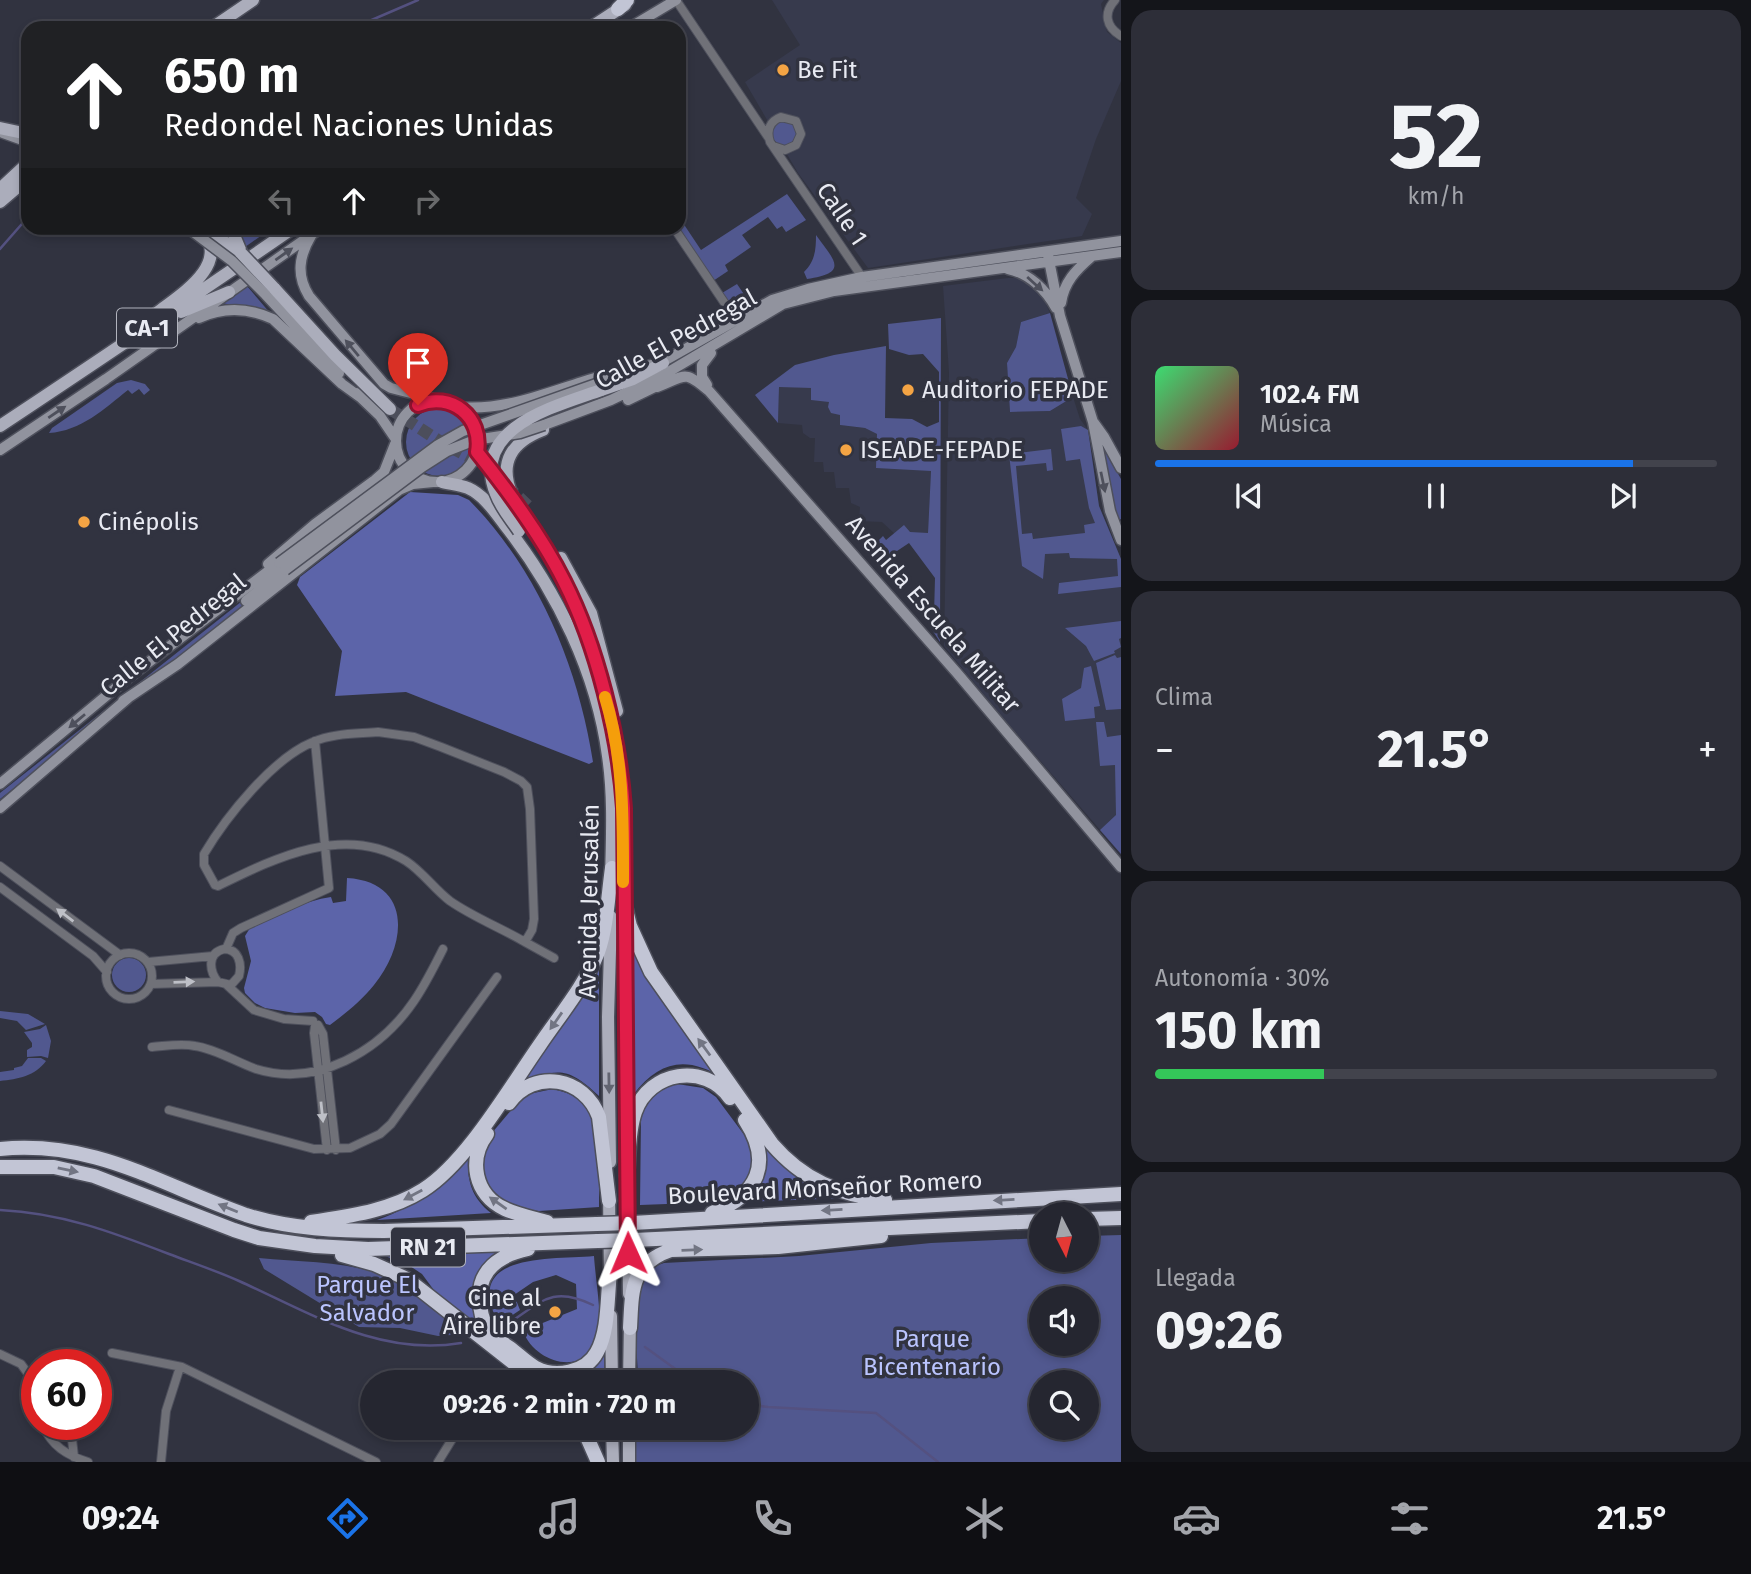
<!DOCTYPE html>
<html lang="es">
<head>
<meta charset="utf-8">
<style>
  body { margin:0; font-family:"Fira Sans",sans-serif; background:#2d2e38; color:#f1f3f6; height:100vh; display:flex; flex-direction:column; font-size:26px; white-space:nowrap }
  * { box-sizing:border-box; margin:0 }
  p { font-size:23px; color:#a3a5ab }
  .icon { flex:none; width:38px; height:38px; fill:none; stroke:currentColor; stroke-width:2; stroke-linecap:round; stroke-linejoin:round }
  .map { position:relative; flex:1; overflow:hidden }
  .panel { display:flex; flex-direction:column; gap:10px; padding:10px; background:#14151a; width:630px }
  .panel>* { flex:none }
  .hud { position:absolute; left:21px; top:21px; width:665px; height:214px; border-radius:21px; box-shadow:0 4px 10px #0003,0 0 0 2px #42434c; background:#202124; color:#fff; overflow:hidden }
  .needle { width:46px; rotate:174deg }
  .controls { position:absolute; left:1029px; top:1202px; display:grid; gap:14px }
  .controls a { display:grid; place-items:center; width:70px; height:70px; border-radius:50%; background:#252630; box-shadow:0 4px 10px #0003,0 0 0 2px #42434c; font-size:35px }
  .speed { position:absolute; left:21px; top:1349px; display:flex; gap:14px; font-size:35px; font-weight:700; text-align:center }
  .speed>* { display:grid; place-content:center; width:91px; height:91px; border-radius:50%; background:#252630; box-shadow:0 4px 10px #0003,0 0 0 2px #42434c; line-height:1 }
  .speed .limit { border:10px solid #d22; background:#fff; color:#111 }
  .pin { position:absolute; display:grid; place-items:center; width:60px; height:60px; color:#fff; margin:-72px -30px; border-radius:50% 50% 50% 0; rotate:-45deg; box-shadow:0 0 7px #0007 }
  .pin .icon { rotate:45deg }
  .me { position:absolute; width:77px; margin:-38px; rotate:359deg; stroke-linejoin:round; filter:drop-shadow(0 0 5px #0008) }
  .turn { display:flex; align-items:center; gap:24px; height:147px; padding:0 28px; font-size:32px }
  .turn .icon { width:91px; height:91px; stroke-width:2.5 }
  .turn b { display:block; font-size:49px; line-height:60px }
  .lanes { display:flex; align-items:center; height:66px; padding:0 28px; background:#0003; justify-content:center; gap:35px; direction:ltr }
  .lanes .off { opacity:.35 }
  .big { font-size:52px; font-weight:700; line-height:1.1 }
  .panel .widget { flex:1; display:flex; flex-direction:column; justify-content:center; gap:10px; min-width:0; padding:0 24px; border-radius:21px; background:#2d2e38 }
  .panel .dial { align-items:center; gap:0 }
  .dial b { font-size:91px; line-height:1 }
  .song { display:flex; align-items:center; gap:21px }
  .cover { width:84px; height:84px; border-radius:10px; background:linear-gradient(135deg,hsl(140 70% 55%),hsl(350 70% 35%)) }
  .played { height:7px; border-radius:4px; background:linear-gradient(90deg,#1a73e8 85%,#42434c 85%) }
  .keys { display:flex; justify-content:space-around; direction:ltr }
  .heat { display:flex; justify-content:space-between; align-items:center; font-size:38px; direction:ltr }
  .charge { height:10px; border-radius:5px; background:linear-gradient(90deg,#34c759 30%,#42434c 0) }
  .trip { position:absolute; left:360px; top:1370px; width:399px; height:70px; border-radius:35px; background:#252630; box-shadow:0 4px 10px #0003,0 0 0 2px #42434c; font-weight:700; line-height:70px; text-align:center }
  .menu { display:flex; height:112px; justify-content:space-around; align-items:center; background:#0f0f13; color:#a3a5ab }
  .menu .icon { width:49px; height:49px }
  .menu .current { color:#1a73e8 }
  .menu b { font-size:32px; color:#f1f3f6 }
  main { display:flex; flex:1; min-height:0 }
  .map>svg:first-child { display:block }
</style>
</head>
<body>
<main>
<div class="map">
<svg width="1121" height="1462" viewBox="0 0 1121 1462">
  <rect width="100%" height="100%" fill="#313340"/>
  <path fill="#373a4d" d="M772,0H1104L1101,4L1107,32L1121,43V81L1096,139L1076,198L1092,214L1082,236L868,268L798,173L745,82L800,45Z
    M1008,278H1017L1034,287L1043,297L1050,313L1021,322L1016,347L1007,363L1010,412L1050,411L1073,397L1080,419L1088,430L1099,506L1121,559V854L998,712L944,646L949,372L943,286Z
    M779,386L811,388L829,402L840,415V425L865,428L877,434L931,471L928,533L895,534L882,522L859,521L860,507L851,503L849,488H836L834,472H824L823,462H814L815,438H810L803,433L802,425L778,423Z"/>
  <path fill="#51588f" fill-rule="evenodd" d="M772 133a12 12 0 1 1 24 0a12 12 0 1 1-24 0Z
    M787,194L806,220L786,232L782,226L777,229L768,217L742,235L751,247L725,265L728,271L713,281L678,228L679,217L701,250Z
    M235,228H272L245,247Z
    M816,235C834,260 850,273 807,279L804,272C815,261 816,250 816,235Z
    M737,284L750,303L736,312L722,293Z
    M247,286L270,313L248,307L220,303Z
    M1050,313L1073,397L1050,411L1010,412L1007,363L1016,347L1021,322Z
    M941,318L940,642L929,625L936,620L934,615L935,578L909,543L888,557L876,543L883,536L886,540L904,525L910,532L928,533L931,471L876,468L877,434L865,428L840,425V415L831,413L828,407L829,402L811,400V388L779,387L778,423L755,395L795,365L834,355L886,346L885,418L912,419L927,427L939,422V372L923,354L909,355L889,349L888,324Z
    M131,380L145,384L150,390L144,395L139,389L132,394L128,390C104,409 81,431 49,433L52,428L117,383Z
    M406 442a34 34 0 1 1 68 0a34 34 0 1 1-68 0Z
    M1081,426L1088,430L1099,506L1121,559V587L1058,594L1059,583L1118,576L1117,559L1070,558L1069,553L1045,554L1043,579L1022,566L1009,454L1051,449L1053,470L1047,471L1046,463L1016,466L1022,534L1032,533L1033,539L1085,533L1084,525L1095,523L1089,508L1080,459L1066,461L1061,429Z
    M1102,445L1121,479V519L1119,520L1112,500Z
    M397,478L401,483L0,799V793Z
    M1121,621V638L1119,639L1121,647L1114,651L1115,653L1094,661L1086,646L1065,628Z
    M1115,655L1117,658L1121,657V709L1106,710L1096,663Z
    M1091,666L1100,706L1094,707L1095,718L1065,721L1062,699L1081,688L1084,668Z
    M1096,722H1104L1107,737L1121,735V854L1100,830L1116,815L1115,765L1100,766Z
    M112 975a17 17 0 1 1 34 0a17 17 0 1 1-34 0Z
    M0,1011L28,1014L45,1024L26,1030L17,1021L0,1018Z
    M46,1025L51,1041L48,1058L41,1056L27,1057V1050L32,1047V1043L24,1032L40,1029Z
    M28,1058H41L46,1061C35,1076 18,1079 0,1081V1072L14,1070V1068L22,1066Z
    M1121,1235V1462H636V1428H747V1382H635L638,1375C637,1344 626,1273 664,1263L799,1256L931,1243L1041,1238V1260H1087V1236ZM1041,1298H1087V1344H1041ZM1041,1382H1087V1428H1041Z
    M259,1258C300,1262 347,1261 386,1276C413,1286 442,1315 464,1334L438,1336L400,1328L359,1327L264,1269Z"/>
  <path fill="#5c64a9" d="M410,492L458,495L469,500C538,570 578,666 593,762L589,764L406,692L335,696L342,651L297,585L300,577Z
    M347,878C413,882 407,945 374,985C361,1001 346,1013 330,1025L326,1024L322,1017L315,1012L295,1013L265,1008L255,1003L245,993L244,988L251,961L245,936L250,928C276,916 303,901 331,897L333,903L346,901Z
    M631,946C653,995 689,1036 723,1078C686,1055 659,1061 633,1095Z
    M599,962V1096C567,1066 558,1068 518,1084Z
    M677,1084L703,1088L716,1097L748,1140L754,1157L748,1180L737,1191L720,1202L640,1205L641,1118C648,1099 658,1089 677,1084Z
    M553,1089C564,1092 580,1096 587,1106C601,1124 599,1184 599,1207L539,1211L517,1209L501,1201L486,1187L480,1173L486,1140L524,1095Z
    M761,1138L845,1198L742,1202Z
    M468,1154C467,1179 470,1196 491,1213L377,1220C419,1205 440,1186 468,1154Z
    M497,1252C470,1277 472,1293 476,1327L439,1297L422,1274L407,1264L385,1256Z
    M594,1256C595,1275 602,1316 599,1333C591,1378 536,1366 523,1331L577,1309L576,1284L556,1275L533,1282L514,1295L520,1310L499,1324C460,1252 550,1260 594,1256Z
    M604,1354L605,1382H546L540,1377C569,1386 584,1372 604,1354Z"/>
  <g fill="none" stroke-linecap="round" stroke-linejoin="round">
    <path stroke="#545180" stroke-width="2.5" d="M353,28L418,0
      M0,249L28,217
      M0,1210C62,1213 112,1232 169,1254C193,1263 217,1271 239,1281C310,1313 380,1357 461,1343
      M503,1327C540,1304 550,1284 593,1305
      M645,1347L685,1376L699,1382
      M747,1404L768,1407L876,1413L938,1462"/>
    <path stroke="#4c4e5b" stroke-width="12" stroke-dasharray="12 6" stroke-linecap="butt" d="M390,409L444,444L485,465
      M506,485L528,506"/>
    <g stroke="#4e505c" stroke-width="10">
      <path id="street" d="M676,0L768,137
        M1115,0C1103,13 1106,27 1121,36
        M773,146L785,150L796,145L801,134L796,121L781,117C770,121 766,130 770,142L862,277
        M674,228L736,320
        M378,732L414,737L441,747L504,772L521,781L527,787L530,809L534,919L532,930L525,942C501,928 473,917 450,901C434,889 423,872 406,861C345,823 275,858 218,886L215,885L204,865V854C226,817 273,758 313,742C333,733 357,734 378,732Z
        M0,866L120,955
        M0,887L93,956L107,972
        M525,942L554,958
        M224,949C239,949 242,964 239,976L231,985L218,982C209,971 207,953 224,949Z
        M226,949L233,933L241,928L329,888L315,741
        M106 976a23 23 0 1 1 46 0a23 23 0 1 1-46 0Z
        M148,962L213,956
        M151,984L218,982
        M227,985L254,1010L284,1019L313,1021
        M318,1025L323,1034L336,1150
        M315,1026L314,1033L327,1150
        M152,1047C166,1046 181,1043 195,1046C216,1049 236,1062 256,1069C317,1088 380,1051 414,1001C425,985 434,967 443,949
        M169,1110L314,1149L350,1148L380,1134L391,1124L497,977
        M112,1353L182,1367L376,1462
        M0,1354L21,1364L37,1386
        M33,1382L37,1401
        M42,1424C52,1446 66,1455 88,1462
        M66,1424L72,1439L74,1457
        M161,1462L166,1411L180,1367
        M438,1462L459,1428"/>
    </g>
    <g stroke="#4e505c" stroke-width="13">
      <path id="secondary" d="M629,28L676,0
        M3,133L28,142
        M311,236C299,256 296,275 309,296L384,384L391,388L434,399
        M1048,255L1060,316L1093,422L1110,511L1121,540
        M1008,269C1029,273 1046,290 1056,308
        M266,295L339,373
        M1061,303C1064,282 1076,270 1091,257
        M199,318C223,307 249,308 273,319L342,384L360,397
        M657,365L772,300L808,289L862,277L1121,241
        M602,382L631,374
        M707,385L702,377V365L711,353
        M657,387C686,376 683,369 709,391L957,673L1121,867
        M356,393L380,416L395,438
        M396 441a41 41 0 1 1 82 0a41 41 0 1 1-82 0Z
        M628,400L661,384
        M459,407C502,411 541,395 582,382C607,374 631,369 657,364
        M1094,423L1104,437L1121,468
        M544,425L611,400L665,374L783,304L834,291L1121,252
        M0,450L106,379L321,228
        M268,564L315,524L375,480L384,472L395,444
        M246,601L285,570
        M123,701L178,664L399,490L413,484L433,482
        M0,784L124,681L279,563
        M0,808L128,698"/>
    </g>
    <g stroke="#4e505c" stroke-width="15">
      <path id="primary" d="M212,28L253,0
        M590,28L625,5
        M0,128L28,134
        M0,189L28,163
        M0,202L28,178
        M212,228L237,257
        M231,228L241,252
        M274,288L335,355L390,409
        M158,312C183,293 232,263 201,228
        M181,312L229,292
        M601,390L633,379L663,363
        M0,426C98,361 196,295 293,228
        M477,452L523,513L565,581L592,654L615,736L624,809L627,1129
        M442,482C450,484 460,485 468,488C484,495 495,512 505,525C557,591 597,673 608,756C614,796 612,837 611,878
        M512,495C498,462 512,442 543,430
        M561,558L591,613L617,711
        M610,1162L608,1017L611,917
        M627,1168L629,1294
        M609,1194L610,1281
        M611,1316L612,1382
        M629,1382L630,1319
        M612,1428L613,1462
        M629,1428V1462"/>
    </g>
    <g stroke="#4e505c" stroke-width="17">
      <path id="highway" d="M618,9L627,0
        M623,898L630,926L651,972L772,1144C803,1180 839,1195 885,1200
        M509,1103C534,1068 585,1077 599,1117L609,1201
        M487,1134C468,1159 474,1195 505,1209C518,1215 533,1218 547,1222
        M0,1149C96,1140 160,1185 246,1215C290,1229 339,1231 384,1231L597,1224
        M0,1167H54L94,1176L234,1230L259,1238L315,1246L368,1249L598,1241
        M627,1176C629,1155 628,1132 635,1112C649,1071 705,1062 730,1098
        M712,1213C758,1195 773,1163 745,1120
        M1087,1219L1121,1218
        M311,1222C349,1216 390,1211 423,1190C466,1163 509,1089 539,1046C559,1016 585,986 598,952C607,926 608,896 612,868
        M633,1223L1121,1194
        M634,1240L1041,1221
        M528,1249C500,1255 477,1270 480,1301C480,1310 482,1319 487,1327C492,1336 501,1342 510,1348C518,1354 527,1363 536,1368C555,1378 586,1373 597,1352C609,1330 607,1298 610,1273
        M342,1255L374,1264L407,1279L538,1382
        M630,1328C632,1291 630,1264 671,1250L778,1247L881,1236
        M583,1428L598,1462"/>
    </g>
    <use href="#street" stroke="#707178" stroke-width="8"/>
    <use href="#secondary" stroke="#91939e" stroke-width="10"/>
    <use href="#primary" stroke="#abadbb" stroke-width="12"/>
    <use href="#highway" stroke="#c2c5d5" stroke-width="14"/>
    <g stroke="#4e505c" stroke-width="13" stroke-linecap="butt">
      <path id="secondary-bridge" d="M188,228L232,261L266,295
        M279,563L438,445L463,431L602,382
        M285,570L422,467L447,451L475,440L520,433L544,425"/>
    </g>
    <g stroke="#4e505c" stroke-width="15" stroke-linecap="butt">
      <path id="primary-bridge" d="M241,253L274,288
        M519,531C511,519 501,508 496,494C469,427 557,406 601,390"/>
    </g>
    <g stroke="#4e505c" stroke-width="17" stroke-linecap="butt">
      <path id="highway-bridge" d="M597,1224L633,1223
        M598,1241L634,1240"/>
    </g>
    <use href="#secondary-bridge" stroke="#91939e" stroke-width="10"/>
    <use href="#primary-bridge" stroke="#abadbb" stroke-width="12"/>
    <use href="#highway-bridge" stroke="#c2c5d5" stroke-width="14"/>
  </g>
  <defs><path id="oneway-solid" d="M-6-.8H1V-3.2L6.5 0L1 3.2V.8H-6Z" transform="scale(1.75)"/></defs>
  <g fill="#4e505c">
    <use href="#oneway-solid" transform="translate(284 254) rotate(-35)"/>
    <use href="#oneway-solid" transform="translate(1035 284) rotate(42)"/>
    <use href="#oneway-solid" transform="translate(352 348) rotate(-130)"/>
    <use href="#oneway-solid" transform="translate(57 412) rotate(-34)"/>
    <use href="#oneway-solid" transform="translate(1103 482) rotate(78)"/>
    <use href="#oneway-solid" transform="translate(77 721) rotate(140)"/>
  </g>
  <g fill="#bec0c7">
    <use href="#oneway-solid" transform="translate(65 915) rotate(-143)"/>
    <use href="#oneway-solid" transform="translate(184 982) rotate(-2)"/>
    <use href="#oneway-solid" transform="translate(322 1112) rotate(84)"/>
  </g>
  <g fill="#727583">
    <use href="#oneway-solid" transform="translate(556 1021) rotate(125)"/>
    <use href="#oneway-solid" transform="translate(704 1047) rotate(-126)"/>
    <use href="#oneway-solid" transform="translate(68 1170) rotate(12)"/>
    <use href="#oneway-solid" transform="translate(413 1195) rotate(152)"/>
    <use href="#oneway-solid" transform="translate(1004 1200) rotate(177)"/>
    <use href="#oneway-solid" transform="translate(498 1203) rotate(-145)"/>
    <use href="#oneway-solid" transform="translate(228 1208) rotate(-158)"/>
    <use href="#oneway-solid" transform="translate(832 1210) rotate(177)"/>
    <use href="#oneway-solid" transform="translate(692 1250) rotate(-2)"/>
  </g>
  <use fill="#626471" href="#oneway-solid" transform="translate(609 1083) rotate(89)"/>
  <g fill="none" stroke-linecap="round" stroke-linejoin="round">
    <g stroke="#92132f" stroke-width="18">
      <path id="route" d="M418,405C451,391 483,417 477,452C509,492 541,535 564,581C597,646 619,736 624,808L628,1253"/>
    </g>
    <use href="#route" stroke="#e11d48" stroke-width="12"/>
    <path stroke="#f59e0b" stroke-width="12" d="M605,697C624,759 623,819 623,882"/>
  </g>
  <g fill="#f4a444" stroke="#313340" stroke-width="2.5">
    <circle cx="783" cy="70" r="7"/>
    <circle cx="908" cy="390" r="7"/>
    <circle cx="846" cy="450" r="7"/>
    <circle cx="84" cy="522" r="7"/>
    <circle cx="555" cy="1312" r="7"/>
  </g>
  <g text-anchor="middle" stroke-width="7" stroke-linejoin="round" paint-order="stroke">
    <g fill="#313340" stroke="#b1b3bd" stroke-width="2">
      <rect x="117" y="308.5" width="60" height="39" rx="5"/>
      <rect x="391" y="1227.5" width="74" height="39" rx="5"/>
    </g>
    <g font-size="23" font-weight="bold" fill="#e8eaf2">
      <text x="147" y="336">CA-1</text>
      <text x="428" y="1255">RN 21</text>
    </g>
    <g font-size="24" fill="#e8eaf2" stroke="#313340" text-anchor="start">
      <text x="797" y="78">Be Fit</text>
      <text x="922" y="398">Auditorio FEPADE</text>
      <text x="860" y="458">ISEADE-FEPADE</text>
      <text x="98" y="530">Cinépolis</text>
      <text x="541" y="1306" text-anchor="end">Cine al<tspan x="541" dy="28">Aire libre</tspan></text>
    </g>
    <g font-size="24" fill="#e8eaf2" stroke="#313340">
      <text transform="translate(842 214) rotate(56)" y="8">Calle 1</text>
      <text transform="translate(676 339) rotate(-29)" y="8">Calle El Pedregal</text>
      <text transform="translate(933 614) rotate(49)" y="8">Avenida Escuela Militar</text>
      <text transform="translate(173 635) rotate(-39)" y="8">Calle El Pedregal</text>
      <text transform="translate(589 901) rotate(-89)" y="8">Avenida Jerusalén</text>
      <text transform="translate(825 1188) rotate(-3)" y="8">Boulevard Monseñor Romero</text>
    </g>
    <g font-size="24" fill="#bac4fe" stroke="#313340">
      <text x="367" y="1293">Parque El<tspan x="367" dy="28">Salvador</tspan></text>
      <text x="932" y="1347">Parque<tspan x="932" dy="28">Bicentenario</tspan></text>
    </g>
  </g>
</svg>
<div class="controls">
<a><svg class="needle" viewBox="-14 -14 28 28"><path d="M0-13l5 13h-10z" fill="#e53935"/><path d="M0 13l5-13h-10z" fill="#a3a5ab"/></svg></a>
<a><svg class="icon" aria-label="sound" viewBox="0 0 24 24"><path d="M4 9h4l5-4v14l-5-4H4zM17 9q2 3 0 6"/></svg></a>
<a><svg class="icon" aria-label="search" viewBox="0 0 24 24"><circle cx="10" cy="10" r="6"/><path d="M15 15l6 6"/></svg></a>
</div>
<div class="speed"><div class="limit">60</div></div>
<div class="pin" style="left:418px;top:405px;background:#d93025"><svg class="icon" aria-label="arrive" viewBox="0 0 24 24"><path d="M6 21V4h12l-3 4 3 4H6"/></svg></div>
<svg class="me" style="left:628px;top:1253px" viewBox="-20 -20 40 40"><path d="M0-17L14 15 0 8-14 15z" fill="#e11d48" stroke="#fff" stroke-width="4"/></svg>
<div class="trip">09:26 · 2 min · 720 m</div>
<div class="hud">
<div class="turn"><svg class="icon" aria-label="ahead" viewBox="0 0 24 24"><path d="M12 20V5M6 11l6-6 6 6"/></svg><div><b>650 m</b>Redondel Naciones Unidas</div></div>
<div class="lanes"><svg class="icon off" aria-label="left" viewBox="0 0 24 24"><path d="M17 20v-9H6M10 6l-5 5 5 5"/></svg><svg class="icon" aria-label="ahead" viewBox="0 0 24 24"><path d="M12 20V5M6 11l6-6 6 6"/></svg><svg class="icon off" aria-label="right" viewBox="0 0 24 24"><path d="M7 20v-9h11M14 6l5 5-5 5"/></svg></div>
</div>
</div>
<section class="panel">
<div class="widget dial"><b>52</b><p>km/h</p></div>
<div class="widget">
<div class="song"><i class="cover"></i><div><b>102.4 FM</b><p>Música</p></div></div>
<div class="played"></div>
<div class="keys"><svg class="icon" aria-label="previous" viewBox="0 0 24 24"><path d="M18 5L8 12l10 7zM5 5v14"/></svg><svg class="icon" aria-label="pause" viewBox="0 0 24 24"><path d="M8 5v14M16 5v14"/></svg><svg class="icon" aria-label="next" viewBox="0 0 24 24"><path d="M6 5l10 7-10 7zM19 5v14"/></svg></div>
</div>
<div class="widget"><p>Clima</p>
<div class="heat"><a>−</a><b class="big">21.5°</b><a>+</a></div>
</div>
<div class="widget"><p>Autonomía · 30%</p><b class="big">150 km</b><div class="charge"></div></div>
<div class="widget"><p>Llegada</p><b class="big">09:26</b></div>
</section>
</main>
<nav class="menu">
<b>09:24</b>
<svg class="icon current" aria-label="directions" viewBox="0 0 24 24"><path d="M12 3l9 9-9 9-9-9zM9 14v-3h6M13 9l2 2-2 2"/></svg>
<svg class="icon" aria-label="music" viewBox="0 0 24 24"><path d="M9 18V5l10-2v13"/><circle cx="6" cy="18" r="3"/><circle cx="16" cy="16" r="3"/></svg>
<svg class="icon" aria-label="phone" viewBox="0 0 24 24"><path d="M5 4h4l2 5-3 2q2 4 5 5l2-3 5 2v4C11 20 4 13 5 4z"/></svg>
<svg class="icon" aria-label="climate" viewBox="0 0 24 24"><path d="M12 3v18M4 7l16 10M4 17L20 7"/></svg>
<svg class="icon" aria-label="car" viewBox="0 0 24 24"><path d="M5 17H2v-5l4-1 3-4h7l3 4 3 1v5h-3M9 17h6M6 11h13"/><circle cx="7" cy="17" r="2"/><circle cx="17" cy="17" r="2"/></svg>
<svg class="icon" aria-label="filters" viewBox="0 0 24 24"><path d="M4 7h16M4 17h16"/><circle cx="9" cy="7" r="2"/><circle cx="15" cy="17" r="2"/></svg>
<b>21.5°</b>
</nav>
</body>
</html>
